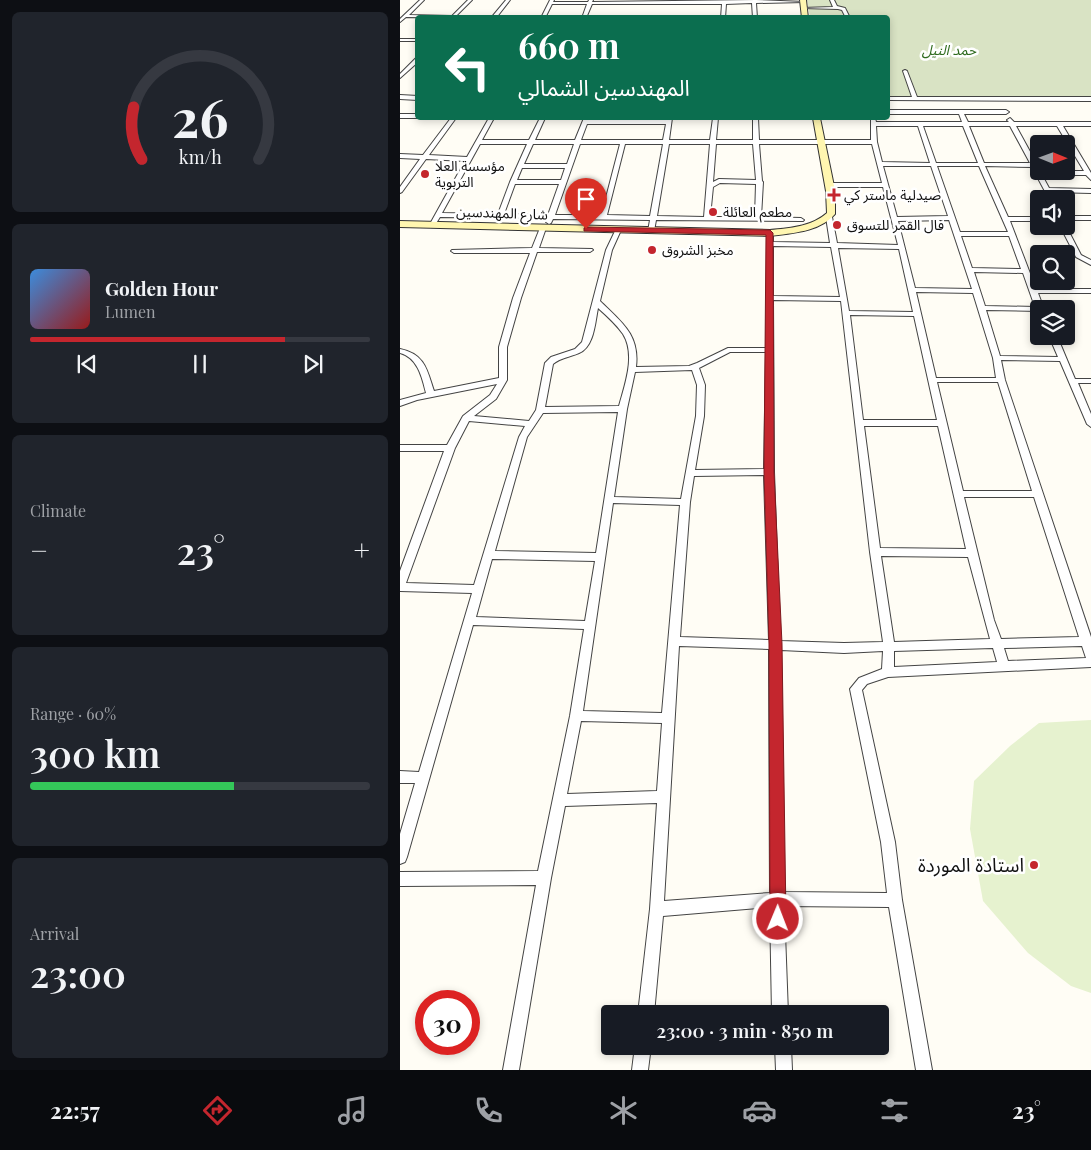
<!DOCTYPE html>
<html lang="en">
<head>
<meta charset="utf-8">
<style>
  body { margin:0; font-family:"Playfair Display","Noto Sans Arabic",serif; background:#20242c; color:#f1f3f6; height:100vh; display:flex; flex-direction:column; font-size:19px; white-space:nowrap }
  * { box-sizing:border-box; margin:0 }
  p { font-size:16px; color:#9ea1a6 }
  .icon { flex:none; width:28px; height:28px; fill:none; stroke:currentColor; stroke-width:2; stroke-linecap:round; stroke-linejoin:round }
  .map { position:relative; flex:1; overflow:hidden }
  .sheet { display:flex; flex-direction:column; gap:12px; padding:12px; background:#0d0f14; width:400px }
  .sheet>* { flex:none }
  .hud { position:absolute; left:15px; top:15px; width:475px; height:105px; border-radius:5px; box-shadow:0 2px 8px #0003; background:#0b6e4f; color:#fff; overflow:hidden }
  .needle { width:32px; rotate:91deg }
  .fabs { position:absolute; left:630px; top:135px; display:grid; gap:10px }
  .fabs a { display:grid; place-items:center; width:45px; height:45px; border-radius:5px; background:#171b24; box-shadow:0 2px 8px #0003; font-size:25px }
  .speed { position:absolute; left:15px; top:990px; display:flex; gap:10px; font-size:25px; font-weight:700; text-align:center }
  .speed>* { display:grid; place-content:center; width:65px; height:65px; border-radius:50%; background:#171b24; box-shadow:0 2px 8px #0003; line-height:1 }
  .speed .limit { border:8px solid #d22; background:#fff; color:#111 }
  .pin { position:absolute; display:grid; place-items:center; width:42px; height:42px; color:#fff; margin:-51px -21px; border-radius:50% 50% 50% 0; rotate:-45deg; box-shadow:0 0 5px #0007 }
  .pin .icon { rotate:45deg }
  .me { position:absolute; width:55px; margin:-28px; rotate:1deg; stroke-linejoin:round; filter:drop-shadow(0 0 4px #0008) }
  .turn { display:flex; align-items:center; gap:18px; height:105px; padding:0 20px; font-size:22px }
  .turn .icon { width:65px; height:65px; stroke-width:2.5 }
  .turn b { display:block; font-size:35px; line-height:42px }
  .big { font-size:38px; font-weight:600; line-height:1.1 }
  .sheet .tile { flex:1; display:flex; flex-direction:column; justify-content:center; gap:8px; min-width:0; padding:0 18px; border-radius:8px; background:#20242c }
  .sheet .dial { align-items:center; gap:0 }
  .dial svg { height:130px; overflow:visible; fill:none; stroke:#363941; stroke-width:7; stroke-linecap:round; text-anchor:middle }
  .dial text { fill:#f1f3f6; stroke:none }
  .song { display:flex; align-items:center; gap:15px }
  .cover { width:60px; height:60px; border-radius:8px; background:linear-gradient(135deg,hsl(210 70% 55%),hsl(0 70% 35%)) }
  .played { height:5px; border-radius:2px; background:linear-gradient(90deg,#c4262e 75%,#363941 75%) }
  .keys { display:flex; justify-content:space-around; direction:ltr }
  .heat { display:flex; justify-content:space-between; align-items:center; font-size:28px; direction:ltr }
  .charge { height:8px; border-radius:4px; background:linear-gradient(90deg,#34c759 60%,#363941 0) }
  .trip { position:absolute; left:201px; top:1005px; width:288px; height:50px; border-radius:5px; background:#171b24; box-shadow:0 2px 8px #0003; font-weight:600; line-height:50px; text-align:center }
  .dock { display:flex; height:80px; justify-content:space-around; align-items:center; background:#090b0e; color:#9ea1a6 }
  .dock .icon { width:35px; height:35px }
  .dock .on { color:#c4262e }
  .dock b { font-size:22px; color:#f1f3f6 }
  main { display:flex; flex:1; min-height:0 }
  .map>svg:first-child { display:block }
</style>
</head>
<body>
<main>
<section class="sheet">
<div class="tile dial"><svg viewBox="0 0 100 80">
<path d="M14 69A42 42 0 1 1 86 69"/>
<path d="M14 69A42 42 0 0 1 9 37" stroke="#c4262e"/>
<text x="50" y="56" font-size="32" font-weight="700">26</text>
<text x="50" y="72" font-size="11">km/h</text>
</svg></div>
<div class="tile">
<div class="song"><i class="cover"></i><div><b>Golden Hour</b><p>Lumen</p></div></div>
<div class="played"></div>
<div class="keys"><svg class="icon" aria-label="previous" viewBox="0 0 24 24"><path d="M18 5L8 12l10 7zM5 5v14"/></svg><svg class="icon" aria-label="pause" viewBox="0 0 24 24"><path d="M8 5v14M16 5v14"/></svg><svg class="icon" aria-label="next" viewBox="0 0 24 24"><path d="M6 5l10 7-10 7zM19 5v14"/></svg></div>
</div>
<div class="tile"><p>Climate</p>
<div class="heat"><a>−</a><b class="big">23°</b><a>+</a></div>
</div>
<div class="tile"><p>Range · 60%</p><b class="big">300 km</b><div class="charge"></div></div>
<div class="tile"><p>Arrival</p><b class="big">23:00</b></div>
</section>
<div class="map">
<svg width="691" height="1070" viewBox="0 0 691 1070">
  <rect width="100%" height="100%" fill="#fffdf5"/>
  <path fill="#d9e3c4" d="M407,0H691V100H488V18L410,17Z"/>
  <path fill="#e6f2cf" d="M691,720V993L671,986L628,953L583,901L570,829L574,781L610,746L639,723Z"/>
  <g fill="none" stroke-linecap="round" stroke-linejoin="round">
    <g stroke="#444" stroke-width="2">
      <path id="minor" d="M20,0H24L9,15L52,16L68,0H72L56,16L81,18L6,17L0,22V19Z
        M106,0H110L96,18H91Z
        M150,0H154L153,2H188L189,0H193L192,2L356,0L405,2L356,3L357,18H353L352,3L326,4L325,18H321L322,4H192L186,18H182L187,4H152L145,18H141Z
        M430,0H434L437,6L445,8L450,18H446L442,10L438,9L402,8L433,7Z
        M219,16H287L289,17L217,18Z
        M0,39H18V41H0Z
        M16,58L18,62L0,78V74Z
        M505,70L507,71L517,97H691V101L488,100V97H512L503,71Z
        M0,95L18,96V100L0,99Z
        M488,110H606L609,112L606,114H564L568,122H609L607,120L610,118L614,122H691V126H663L691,173V180L686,175H642L649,188L691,189V193L651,192L655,199H649L632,167L585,166L608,217H639V221H610L636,289H691V293H638L644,309H639V311L586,310L600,356L658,357L649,336H657L675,379H691V383H678L691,414V427L687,424L660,361L601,360L605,380L691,637V667L488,677L467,684L462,690L495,842L502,900L532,1070H516L489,907L384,906L388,1014H372L370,907L263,916L254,1014H238L250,909L257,803L165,806L151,878L119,1070H103L136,885L0,886V872L138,871L170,716L184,629L73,625L7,857L5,862L0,864V834L15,783H0V771L19,772L72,593L0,591V571L44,451H0V445H47L63,416L90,395L97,384L17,400L0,406V400L26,393C22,377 18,358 0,353V349C25,354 27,370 34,391L99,378V347L113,298L130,253H54L51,251L52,250L132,248L140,228L143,226L146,228L139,248L192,249L193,250L190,252H137L121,298L107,347V380L96,399L74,416L129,421L136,410L145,363L151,357L175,349L182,342L206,250L216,229L221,230L212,250L200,301C221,322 240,334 236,367L289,366L297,363L328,348H366L368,232L373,233V242L430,243L426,217L429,215L432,217L437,243L498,245L483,187H428L425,185L428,183H482L472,144H359L362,181L363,182L361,217L401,218L404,220L403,221L256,220L254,231L251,233L248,231L250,220L153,219L151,223L149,224L146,222L147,218L40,217L35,225H31L30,224L65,161L26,159L2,192L0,193V187L20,159L0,158V154L23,155L51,118H56L29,155L67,157L89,118H94L82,140H129L140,118H145L135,140H175L184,118H188V120H267L268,118H272L269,140H310L313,118H318L316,140H353V118H358L359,140H471V118H475L476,122H562L559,114H488ZM187,124H266L263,140H181ZM476,126H518L530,163L482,162L477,142ZM523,126H563L578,163H536ZM569,126H610L630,163H584ZM616,126H657L684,171H639V168ZM80,144H127L110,182L98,214L42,213ZM133,144H174L167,164H124ZM180,144H220L202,213L196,215H155ZM225,144H263L250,216L207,215ZM269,144H310L304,217L257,216ZM316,144H353L356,180L319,179L313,182ZM483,166H531L548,216L497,217ZM537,166H579L608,232H560ZM122,168H165L161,180H117ZM320,183L356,184L355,217H310L313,187ZM115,184H159L148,215L104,214ZM549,220L572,289L515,288L498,221ZM561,236H609L621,269L572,268ZM373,246L431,247L440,297L373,296ZM438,248L499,249L513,312L449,311ZM574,272L623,273L635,307L585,306ZM516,292L573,293L593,358L596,378H536ZM373,300L441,301L470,552L483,642L444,643L380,641L374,472ZM198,308C207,316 216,324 223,334C236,355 225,384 219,406L145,407L153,364C160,358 170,357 179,353C194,347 195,323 198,308ZM450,315L514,316L537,420H463ZM330,352H366L364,469L295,470L304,416L305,385L299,368ZM292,370L297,385L296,416L281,499L214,497L227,409L235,372ZM537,382H598L632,491H563ZM218,412L196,553L95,551L127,437L143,413ZM69,421L125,426L119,437L74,585L6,583L55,448ZM464,426H538L566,549L480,548ZM364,475L369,640L280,637L290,502L294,476ZM564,497H634L679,637L601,639L594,620ZM213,503L280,505L262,713L183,711ZM481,556L568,557L590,639L494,642ZM92,559L195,561L185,621L76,617ZM279,646L369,649L370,893L264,901ZM682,646L686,658L608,661L604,648ZM593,648L597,662L494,667V651ZM381,650L444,653L483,651L482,669L459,678L450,689L481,842L487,893L384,892ZM181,721L262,723L257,791L167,794Z
        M0,114H18V118H0Z
        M666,216H691V220H666Z
        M660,226H666L681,255L691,260V265L676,257Z
        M235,1046H251L248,1070H232Z
        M375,1046H391L392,1070H376Z"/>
    </g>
    <g stroke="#333" stroke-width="2">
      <path id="secondary" d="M400,0H406L408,18H402Z
        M413,118H420L435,191V214C419,232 393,233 370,236L0,227V221L370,230C390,228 411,227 427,213L426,191Z"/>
    </g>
    <use href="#minor" fill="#fff" fill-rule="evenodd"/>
    <use href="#secondary" fill="#fff6b0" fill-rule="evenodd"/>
  </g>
  <path fill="#c4262e" stroke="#7f191e" d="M186,227L370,230L373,233L374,472L382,644L386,919L384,925L378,927L372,925L370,919L369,644L364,472L366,235L184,231V228Z"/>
  <g fill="#c4262e" stroke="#fff" stroke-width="2">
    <circle cx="25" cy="174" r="5"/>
    <path d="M431.5 187.5h5v5h5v5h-5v5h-5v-5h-5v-5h5z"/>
    <circle cx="313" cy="212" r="5"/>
    <circle cx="437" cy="225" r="5"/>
    <circle cx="252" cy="250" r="5"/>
    <circle cx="634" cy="865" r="5"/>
  </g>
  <g text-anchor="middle" stroke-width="5" stroke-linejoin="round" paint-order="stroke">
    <g font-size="14" font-style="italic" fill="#2f6b1f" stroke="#fff">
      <text x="549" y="55">حمد النيل</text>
    </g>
    <g font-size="14" fill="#111" stroke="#fff" text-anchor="start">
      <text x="35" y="171">مؤسسة العلا<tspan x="35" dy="16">التربوية</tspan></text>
      <text x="444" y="200">صيدلية ماستر كي</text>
      <text x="323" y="217">مطعم العائلة</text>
      <text x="447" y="230">فال القمر للتسوق</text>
      <text x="262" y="255">مخبز الشروق</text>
    </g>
    <g font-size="14" fill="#111" stroke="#fff">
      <text transform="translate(102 213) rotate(2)" y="5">شارع المهندسين</text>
    </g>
    <g font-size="19" fill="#111" stroke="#fff" text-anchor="end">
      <text x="624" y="872">استادة الموردة</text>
    </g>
  </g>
</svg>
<div class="fabs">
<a><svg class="needle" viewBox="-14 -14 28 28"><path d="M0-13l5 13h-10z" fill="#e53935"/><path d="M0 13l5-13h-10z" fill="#9ea1a6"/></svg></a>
<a><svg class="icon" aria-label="sound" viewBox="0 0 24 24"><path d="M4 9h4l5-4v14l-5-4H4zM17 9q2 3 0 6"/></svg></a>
<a><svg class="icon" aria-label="search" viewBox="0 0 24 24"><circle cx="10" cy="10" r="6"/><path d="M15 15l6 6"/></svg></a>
<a><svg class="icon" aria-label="layers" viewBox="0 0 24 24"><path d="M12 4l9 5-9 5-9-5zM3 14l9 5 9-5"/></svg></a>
</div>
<div class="speed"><div class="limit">30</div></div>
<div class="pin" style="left:186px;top:229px;background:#d93025"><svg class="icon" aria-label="arrive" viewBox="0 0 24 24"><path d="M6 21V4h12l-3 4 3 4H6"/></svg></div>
<svg class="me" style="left:378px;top:919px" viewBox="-20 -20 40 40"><circle r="17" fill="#c4262e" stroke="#fff" stroke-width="3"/><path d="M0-11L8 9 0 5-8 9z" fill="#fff"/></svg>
<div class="trip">23:00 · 3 min · 850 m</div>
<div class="hud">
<div class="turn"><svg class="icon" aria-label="left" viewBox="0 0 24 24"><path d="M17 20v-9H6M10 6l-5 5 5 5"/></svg><div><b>660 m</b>المهندسين الشمالي</div></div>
</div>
</div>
</main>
<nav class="dock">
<b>22:57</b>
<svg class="icon on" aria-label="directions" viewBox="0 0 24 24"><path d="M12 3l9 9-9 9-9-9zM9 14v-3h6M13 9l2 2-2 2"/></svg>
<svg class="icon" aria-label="music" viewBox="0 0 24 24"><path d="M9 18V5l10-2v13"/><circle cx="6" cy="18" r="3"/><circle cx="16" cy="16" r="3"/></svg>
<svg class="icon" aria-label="phone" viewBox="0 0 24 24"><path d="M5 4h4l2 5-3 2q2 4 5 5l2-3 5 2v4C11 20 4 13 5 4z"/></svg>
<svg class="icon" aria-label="climate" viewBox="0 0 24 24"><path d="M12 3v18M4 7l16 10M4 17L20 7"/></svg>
<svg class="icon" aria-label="car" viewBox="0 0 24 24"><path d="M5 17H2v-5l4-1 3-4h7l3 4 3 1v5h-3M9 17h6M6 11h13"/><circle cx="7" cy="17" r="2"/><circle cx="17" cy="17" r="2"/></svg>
<svg class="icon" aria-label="filters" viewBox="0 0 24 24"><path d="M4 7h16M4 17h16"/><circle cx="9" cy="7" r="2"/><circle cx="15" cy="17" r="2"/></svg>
<b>23°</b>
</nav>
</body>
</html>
